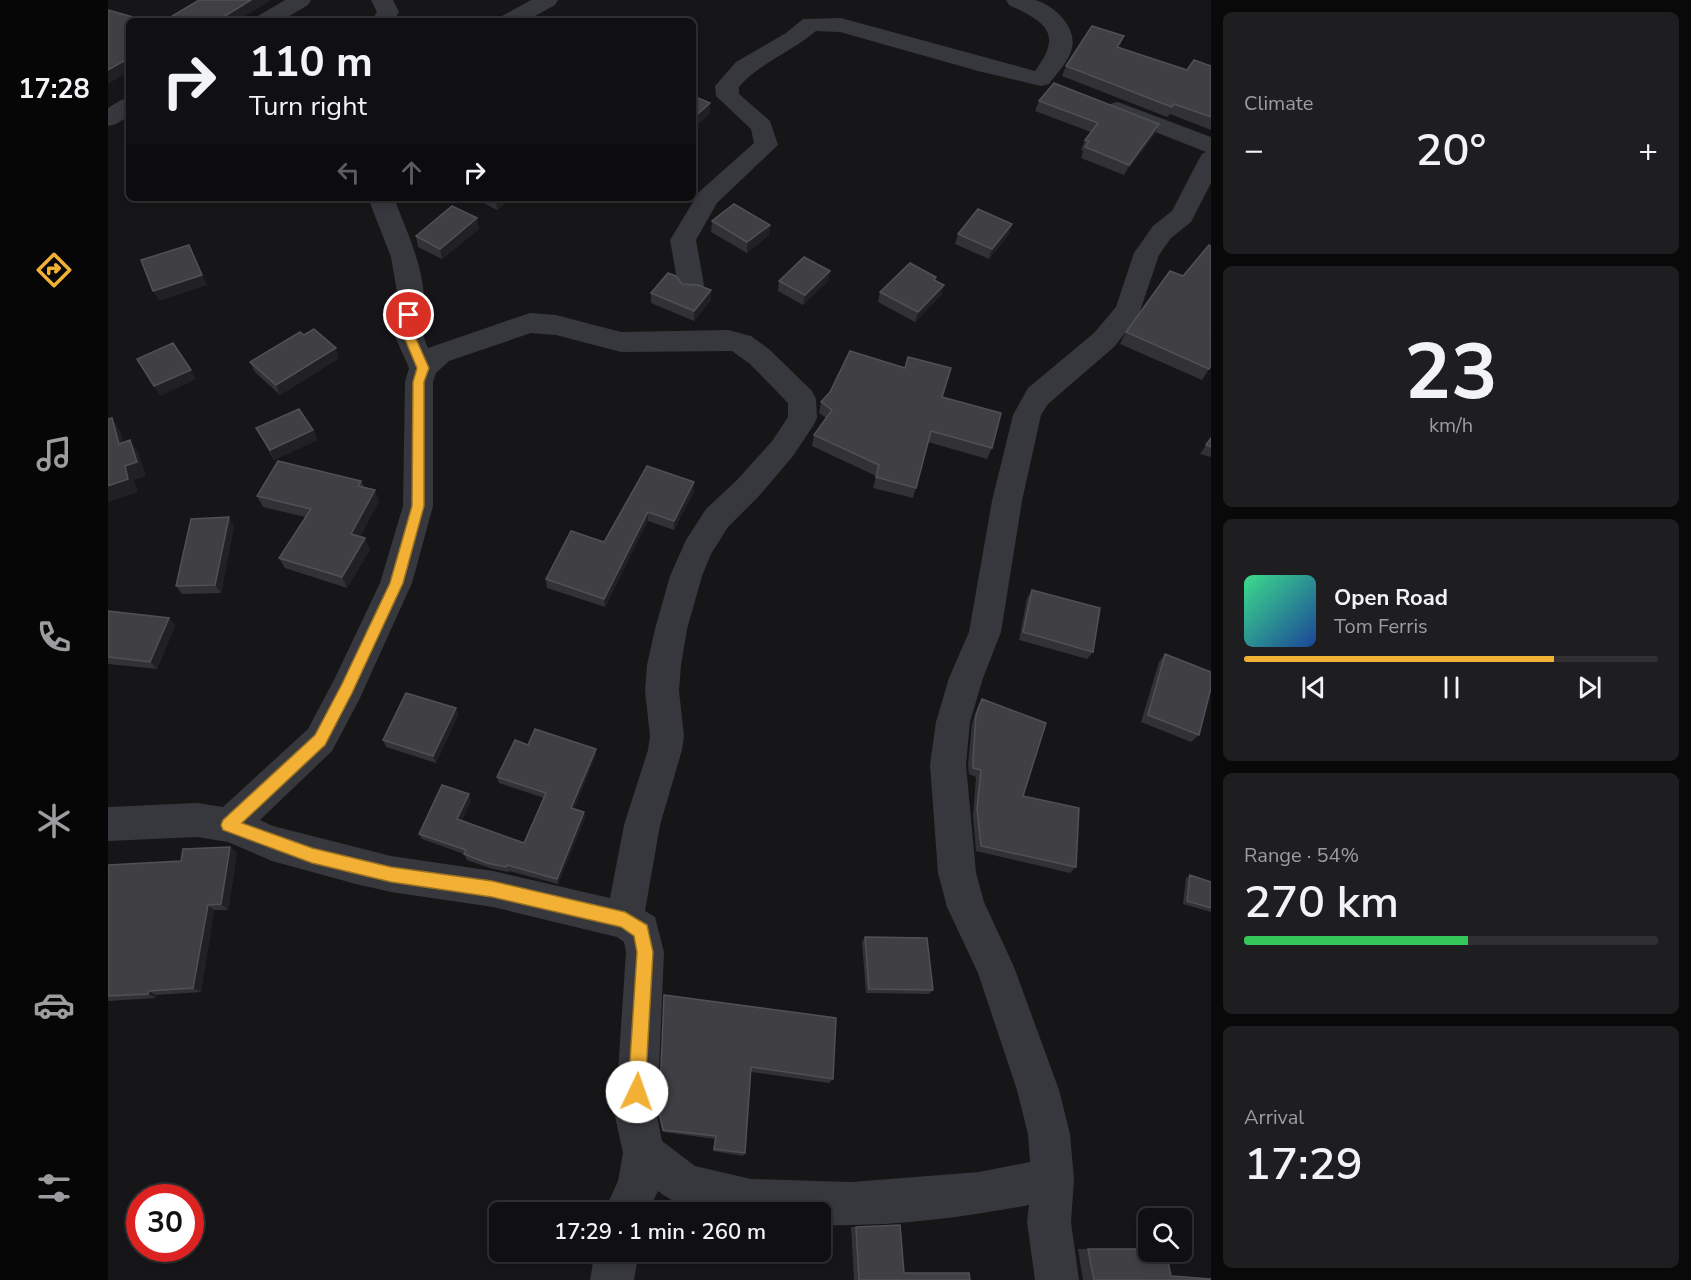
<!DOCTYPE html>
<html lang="en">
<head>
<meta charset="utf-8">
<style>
  body { margin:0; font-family:"Nunito Sans",sans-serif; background:#1e1e20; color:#f1f3f6; height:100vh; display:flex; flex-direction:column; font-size:22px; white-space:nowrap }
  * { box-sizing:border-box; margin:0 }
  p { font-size:20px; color:#9c9d9f }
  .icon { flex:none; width:33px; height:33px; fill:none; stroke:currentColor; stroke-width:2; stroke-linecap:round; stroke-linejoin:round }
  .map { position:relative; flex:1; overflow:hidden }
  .side { display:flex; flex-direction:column; gap:12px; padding:12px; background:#09090a; width:480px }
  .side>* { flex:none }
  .banner { position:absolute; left:18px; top:18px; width:570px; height:183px; border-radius:9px; box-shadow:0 3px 9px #0003,0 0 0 2px #303032; background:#101012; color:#f1f3f6; overflow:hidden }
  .fabs { position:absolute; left:1030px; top:1208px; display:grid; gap:12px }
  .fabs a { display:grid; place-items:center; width:54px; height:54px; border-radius:9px; background:#101012; box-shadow:0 3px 9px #0003,0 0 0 2px #303032; font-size:30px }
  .speed { position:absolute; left:18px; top:1184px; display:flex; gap:12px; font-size:30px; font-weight:700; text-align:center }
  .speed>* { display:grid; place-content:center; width:78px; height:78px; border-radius:50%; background:#101012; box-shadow:0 3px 9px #0003,0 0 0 2px #303032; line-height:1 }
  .speed .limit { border:9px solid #d22; background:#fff; color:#111 }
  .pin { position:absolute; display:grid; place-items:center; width:51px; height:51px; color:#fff; margin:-26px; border:3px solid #fff; border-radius:50%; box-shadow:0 2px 6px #0007 }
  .me { position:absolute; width:66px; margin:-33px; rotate:3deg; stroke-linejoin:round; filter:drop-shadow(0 0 4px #0008) }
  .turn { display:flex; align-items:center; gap:21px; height:126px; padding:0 24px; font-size:27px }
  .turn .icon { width:78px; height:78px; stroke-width:2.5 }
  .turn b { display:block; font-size:42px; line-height:51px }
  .lanes { display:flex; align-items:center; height:57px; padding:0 24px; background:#0003; justify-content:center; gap:30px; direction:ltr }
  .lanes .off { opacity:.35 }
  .big { font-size:45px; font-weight:600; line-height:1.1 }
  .side .widget { flex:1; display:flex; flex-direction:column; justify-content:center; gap:9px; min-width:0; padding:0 21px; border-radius:9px; background:#1e1e20 }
  .side .dial { align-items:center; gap:0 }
  .dial b { font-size:78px; line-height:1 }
  .song { display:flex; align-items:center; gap:18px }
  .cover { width:72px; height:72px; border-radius:9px; background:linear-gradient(135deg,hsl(150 70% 55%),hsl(220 70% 35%)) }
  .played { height:6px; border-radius:3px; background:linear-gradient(90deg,#f2b134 75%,#303032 75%) }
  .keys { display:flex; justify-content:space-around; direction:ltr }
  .heat { display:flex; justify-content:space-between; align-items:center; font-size:33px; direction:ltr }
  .charge { height:9px; border-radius:4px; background:linear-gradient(90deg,#34c759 54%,#303032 0) }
  .trip { position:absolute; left:381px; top:1202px; width:342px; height:60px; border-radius:9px; background:#101012; box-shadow:0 3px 9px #0003,0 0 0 2px #303032; font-weight:600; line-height:60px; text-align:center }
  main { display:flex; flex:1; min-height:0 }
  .tab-bar { display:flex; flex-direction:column; width:108px; justify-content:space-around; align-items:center; background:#060607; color:#9c9d9f }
  .tab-bar .icon { width:42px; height:42px }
  .tab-bar .active { color:#f2b134 }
  .tab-bar b { font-size:27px; color:#f1f3f6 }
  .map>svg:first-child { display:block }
</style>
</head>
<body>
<main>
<nav class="tab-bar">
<b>17:28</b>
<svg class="icon active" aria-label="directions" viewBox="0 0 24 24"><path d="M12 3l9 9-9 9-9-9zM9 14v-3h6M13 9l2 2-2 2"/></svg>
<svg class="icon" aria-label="music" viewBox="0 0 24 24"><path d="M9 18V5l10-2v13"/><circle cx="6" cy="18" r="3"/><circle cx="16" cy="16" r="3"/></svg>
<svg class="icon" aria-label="phone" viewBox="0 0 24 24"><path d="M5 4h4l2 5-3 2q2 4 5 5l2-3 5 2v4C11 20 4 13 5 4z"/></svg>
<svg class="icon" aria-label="climate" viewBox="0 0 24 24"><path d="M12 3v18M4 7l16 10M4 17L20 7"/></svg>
<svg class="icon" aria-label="car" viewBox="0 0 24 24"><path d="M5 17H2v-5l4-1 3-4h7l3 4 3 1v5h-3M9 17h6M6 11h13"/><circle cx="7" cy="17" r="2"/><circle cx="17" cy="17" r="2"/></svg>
<svg class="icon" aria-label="filters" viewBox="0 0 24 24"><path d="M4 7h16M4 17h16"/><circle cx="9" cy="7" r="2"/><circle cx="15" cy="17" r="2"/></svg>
</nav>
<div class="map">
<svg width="1103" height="1280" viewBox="0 0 1103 1280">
  <rect width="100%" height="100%" fill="#161618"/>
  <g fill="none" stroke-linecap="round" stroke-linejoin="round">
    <path fill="#37383d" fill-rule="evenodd" d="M177,0H203L200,5L173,21H147L150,16Z
      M263,0H285L291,12L285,21H263L269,12Z
      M423,0H450L447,5L418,21H391L394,16Z
      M898,0C907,0 918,0 927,0C946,5 969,27 964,48C961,61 949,73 941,84L933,86L870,71L732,32L708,31C683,52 652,63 631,87V94L662,121L670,145L609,203L588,240L596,285L592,292L583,294L574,292L570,285L562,240L591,192L646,143L643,129L608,96L607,86L628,62L678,33L695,19L733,18L927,71C956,33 937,22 901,5Z
      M21,98V116L8,124L0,126V108L13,100Z
      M1010,102L1103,137V183L1083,222L1063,238L1051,255L1030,317L1006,347L940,404L933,415L914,501L893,632L875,678L862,722L858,765L868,873L876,902L906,967L951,1090L962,1134L966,1179L963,1222L971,1280H927L919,1222L921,1205C853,1218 782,1227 712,1225V1212C662,1212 590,1223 550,1191L540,1212H496L510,1181L515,1153L507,1116L518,952L516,942L509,937L385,907L283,892L248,884L164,861L120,842L89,837L0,841V807L89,803L115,807L200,729L227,678L272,583L295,506L297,382L301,368L285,332L290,298L283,257L260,198H286C298,230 314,262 316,297C318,321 309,323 320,348L422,313L448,315L513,332L620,330L643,336L662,350L704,391L708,399L709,418L705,426L685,456L651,496L620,527L603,554L594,576L579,629L573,665L571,691L576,736L574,750L552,825L537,911L547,917L556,952L549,1116L554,1141L587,1166L643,1179L743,1182L871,1172L922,1162L920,1134L909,1090L870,973L839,907L830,873L822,765L828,722L841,678L861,632L884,501L905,415L920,388L986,333L1008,307L1026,253L1045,226L1064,211L1091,159L1094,154L1098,152L1002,114L998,109L1002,104ZM423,333L448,335L513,352L624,351L642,364L680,403V417L665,440L629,480L598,509L578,540L562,576L547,629L539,665L537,691L542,736L540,750L516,825L502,898L385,871L283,856L165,826L152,820L224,751L251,700L304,583L325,506V382L328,373L341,361Z
      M487,1251H531L526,1280H482Z"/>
  </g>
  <path fill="#323236" d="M1016,36L1011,48L1079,70L1103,66V130L1062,114L1059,117L954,76L958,66Z
    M931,101L1051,124L1047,134L1016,175L973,158L975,151L973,150L977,140L983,132L927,111Z
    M366,198H404L389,210Z
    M604,221L662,225L661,235L639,253L603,232Z
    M904,224L901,234L881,259L847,244L850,234Z
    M371,229L334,259L310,247L308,236Z
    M1075,276L1102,331L1103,366L1094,380L1012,344L1018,332Z
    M828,277L827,280L836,285L833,295L807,322L770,302L772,292Z
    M671,281H720L695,305L670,291Z
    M574,284L603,290V300L586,321L543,303V293Z
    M196,335L231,358L172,395L147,372L142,362Z
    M834,397L884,448L879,459L820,442L805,498L765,488L768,476L704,446L706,435L718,418L711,413L713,402Z
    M148,428L205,430L209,440L166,460Z
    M1103,438V457L1092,454Z
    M539,466L586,491L566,530L540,521L497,607L439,588L438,579L496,542Z
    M253,481L256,487L271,501L252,537L262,549L239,588L177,568L171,558L197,517L155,507L149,496Z
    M126,526L113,593L74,594L68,586Z
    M924,590L985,652L979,659L911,640L919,598Z
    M0,611L61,618L67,626L49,669L0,664Z
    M1057,654L1091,735L1083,742L1033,722L1051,662Z
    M874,699L915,796L968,867L962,873L868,851L865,816L868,777L861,774L860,765L864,723L870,706Z
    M348,708L350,715L328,763L278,747L275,740Z
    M420,745L488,755L466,809L476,812L477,818L450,884L401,871L400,872L382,868L359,860L356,854L314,839L311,834L363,800L354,820L416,843L436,798L391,783L389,777Z
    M122,847L129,853L120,910H106L93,992L48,995V998L0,1001V865L73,861Z
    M1082,875L1103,882V912L1075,904L1078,878Z
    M757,937L825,990L821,994L758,993L754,942Z
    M556,995L725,1079L721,1083L643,1072L637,1153L635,1156L605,1151L607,1139L555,1132L551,1113Z
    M743,1227H748L796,1273H861L862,1280H746Z
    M970,1249H1041L1063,1276L1103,1280H975Z"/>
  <path fill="#212124" d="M143,0H163L129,21H109Z
    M1016,36L1012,47L1005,58L1009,47Z
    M21,58V71L0,84V70Z
    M602,103V114L585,129V118Z
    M1051,124L1047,134L1016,175L1021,165Z
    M390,198H404L389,210L388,200Z
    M369,218L371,229L334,259L332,249Z
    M904,224L901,234L881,259L884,249Z
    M662,225L661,235L639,253V242Z
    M81,245L99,285L51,301L45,291Z
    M722,271L720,281L695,305L697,295Z
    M836,285L833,295L807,322L810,312Z
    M603,290V300L586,321V311Z
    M228,348L231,358L172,395L168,385Z
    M83,370L88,379L52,396L46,386Z
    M4,418L13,432L20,458L11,444Z
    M205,430L209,440L166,460L162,450Z
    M22,440L31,454L38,476L26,480L30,492L0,502V486L17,466Z
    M586,482V491L566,530V521Z
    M267,490L271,501L248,545L243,534Z
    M540,512V521L497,607L496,599Z
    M121,517L126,526L113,593L107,585Z
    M257,538L262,549L239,588L234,577Z
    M61,618L67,626L49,669L42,662Z
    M348,708L350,715L328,763L325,756Z
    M488,749V755L464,814L463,808Z
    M361,794L363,800L352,824L349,819Z
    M476,812L477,818L450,884L449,879Z
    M122,847L129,853L120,910L113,904Z
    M100,905L106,910L93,992L85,988Z
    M41,991L48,995V998L40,994Z"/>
  <path fill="#3f3f44" stroke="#4f5156" stroke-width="1.5" d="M91,0H143L109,21H56Z
    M0,10L39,21H21V58L0,70Z
    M984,26L1016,36L1009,47L1079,70L1086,60L1103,66V117L1066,104L1064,107L958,66Z
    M946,83L1051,124L1021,165L977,147L981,141L977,140L990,123L931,101Z
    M585,96L602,103L585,118Z
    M626,204L662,225L639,242L604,221Z
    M344,206L369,218L332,249L308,236Z
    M870,209L904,224L884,249L850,234Z
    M81,245L94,275L45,291L33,260Z
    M1101,245L1103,246V329L1102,331L1103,332V366L1101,369L1018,332L1062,271L1075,276Z
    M696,257L722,271L697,295L671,281Z
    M802,263L828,277L826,280L836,285L810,312L772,292Z
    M560,273L568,276L574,284L590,285L603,290L586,311L543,293Z
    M206,329L228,348L168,385L142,362L192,332L196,335Z
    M65,343L83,370L46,386L29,359Z
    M742,351L797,368L800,357L843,368L834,397L893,413L884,448L823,431L808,488L768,477L771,465L706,435L724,410L713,402L722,392Z
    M191,409L205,430L162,450L148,428Z
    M4,418L11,444L22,440L29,462L17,466L20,479L0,486V419Z
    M1103,438V447L1098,445Z
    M170,461L253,481L250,486L267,490L243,534L257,538L234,577L171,558L203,509L149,496Z
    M539,466L586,482L566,521L540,512L496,599L438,579L463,531L496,542Z
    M121,517L107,585L68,586L83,519Z
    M924,590L992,608L985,652L915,632Z
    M0,611L61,618L42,662L0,657Z
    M1057,654L1103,672V688L1091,735L1040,715Z
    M298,693L348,708L325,756L275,740Z
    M874,699L938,723L915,796L971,808L968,867L873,846L869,809L873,770L865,768V758L868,715Z
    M427,729L488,749L463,808L476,812L449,879L399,865L398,867L379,863L356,854L358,850L311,834L334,785L361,794L349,819L416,843L438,793L389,777L407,740L420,745Z
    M122,847L113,904L100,905L85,988L41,991L40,994L0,996V865L73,861L75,849Z
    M1082,875L1103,882V908L1079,901Z
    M757,937L819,938L825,990L761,989Z
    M556,995L728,1018L725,1079L643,1067L637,1153L606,1149L608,1136L555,1130L551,1113Z
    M792,1225L796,1273H861L862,1280H751L748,1227Z
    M980,1249H1041V1251H1058L1063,1276L1103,1279V1280H986Z"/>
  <path fill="#f2b134" stroke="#9d7322" stroke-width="1.5" d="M301,311L307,315L305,332L321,368L316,382V506L295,583L244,693L217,745L134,823L204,848L283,867L384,881L517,912L539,925L545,952L537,1092L535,1098L529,1101L523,1098L520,1092L529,952L526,936L513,927L384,897L283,882L204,863L115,830L113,825L115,820L207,735L234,684L282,583L304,506L305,382L309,368L294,332L296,315Z"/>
</svg>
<div class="fabs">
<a><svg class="icon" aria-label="search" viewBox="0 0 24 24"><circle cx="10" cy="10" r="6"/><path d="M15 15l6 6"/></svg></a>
</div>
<div class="speed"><div class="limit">30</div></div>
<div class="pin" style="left:301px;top:315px;background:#d93025"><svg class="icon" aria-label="arrive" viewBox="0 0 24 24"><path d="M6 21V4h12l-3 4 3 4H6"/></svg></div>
<svg class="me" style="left:529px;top:1092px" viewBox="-20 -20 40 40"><circle r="19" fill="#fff"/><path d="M0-13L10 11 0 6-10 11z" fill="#f2b134"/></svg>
<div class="trip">17:29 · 1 min · 260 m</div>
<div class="banner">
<div class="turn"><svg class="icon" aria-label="right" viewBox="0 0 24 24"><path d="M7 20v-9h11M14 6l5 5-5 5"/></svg><div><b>110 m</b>Turn right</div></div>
<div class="lanes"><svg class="icon off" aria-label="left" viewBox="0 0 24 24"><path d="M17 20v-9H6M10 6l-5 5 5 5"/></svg><svg class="icon off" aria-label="ahead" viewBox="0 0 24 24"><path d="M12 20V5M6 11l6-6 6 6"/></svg><svg class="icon" aria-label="right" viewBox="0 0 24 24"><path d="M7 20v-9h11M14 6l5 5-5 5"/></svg></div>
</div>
</div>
<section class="side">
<div class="widget"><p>Climate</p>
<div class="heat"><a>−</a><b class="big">20°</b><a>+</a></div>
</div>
<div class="widget dial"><b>23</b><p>km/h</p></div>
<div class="widget">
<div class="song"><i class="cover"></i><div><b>Open Road</b><p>Tom Ferris</p></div></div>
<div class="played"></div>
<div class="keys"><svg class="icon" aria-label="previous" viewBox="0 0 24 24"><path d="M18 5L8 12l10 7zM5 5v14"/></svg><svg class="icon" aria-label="pause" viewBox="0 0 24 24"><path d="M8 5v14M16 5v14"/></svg><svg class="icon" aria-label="next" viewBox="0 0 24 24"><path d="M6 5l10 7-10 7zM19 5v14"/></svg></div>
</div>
<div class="widget"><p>Range · 54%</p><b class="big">270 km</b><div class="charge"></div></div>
<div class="widget"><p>Arrival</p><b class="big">17:29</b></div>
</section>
</main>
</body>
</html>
